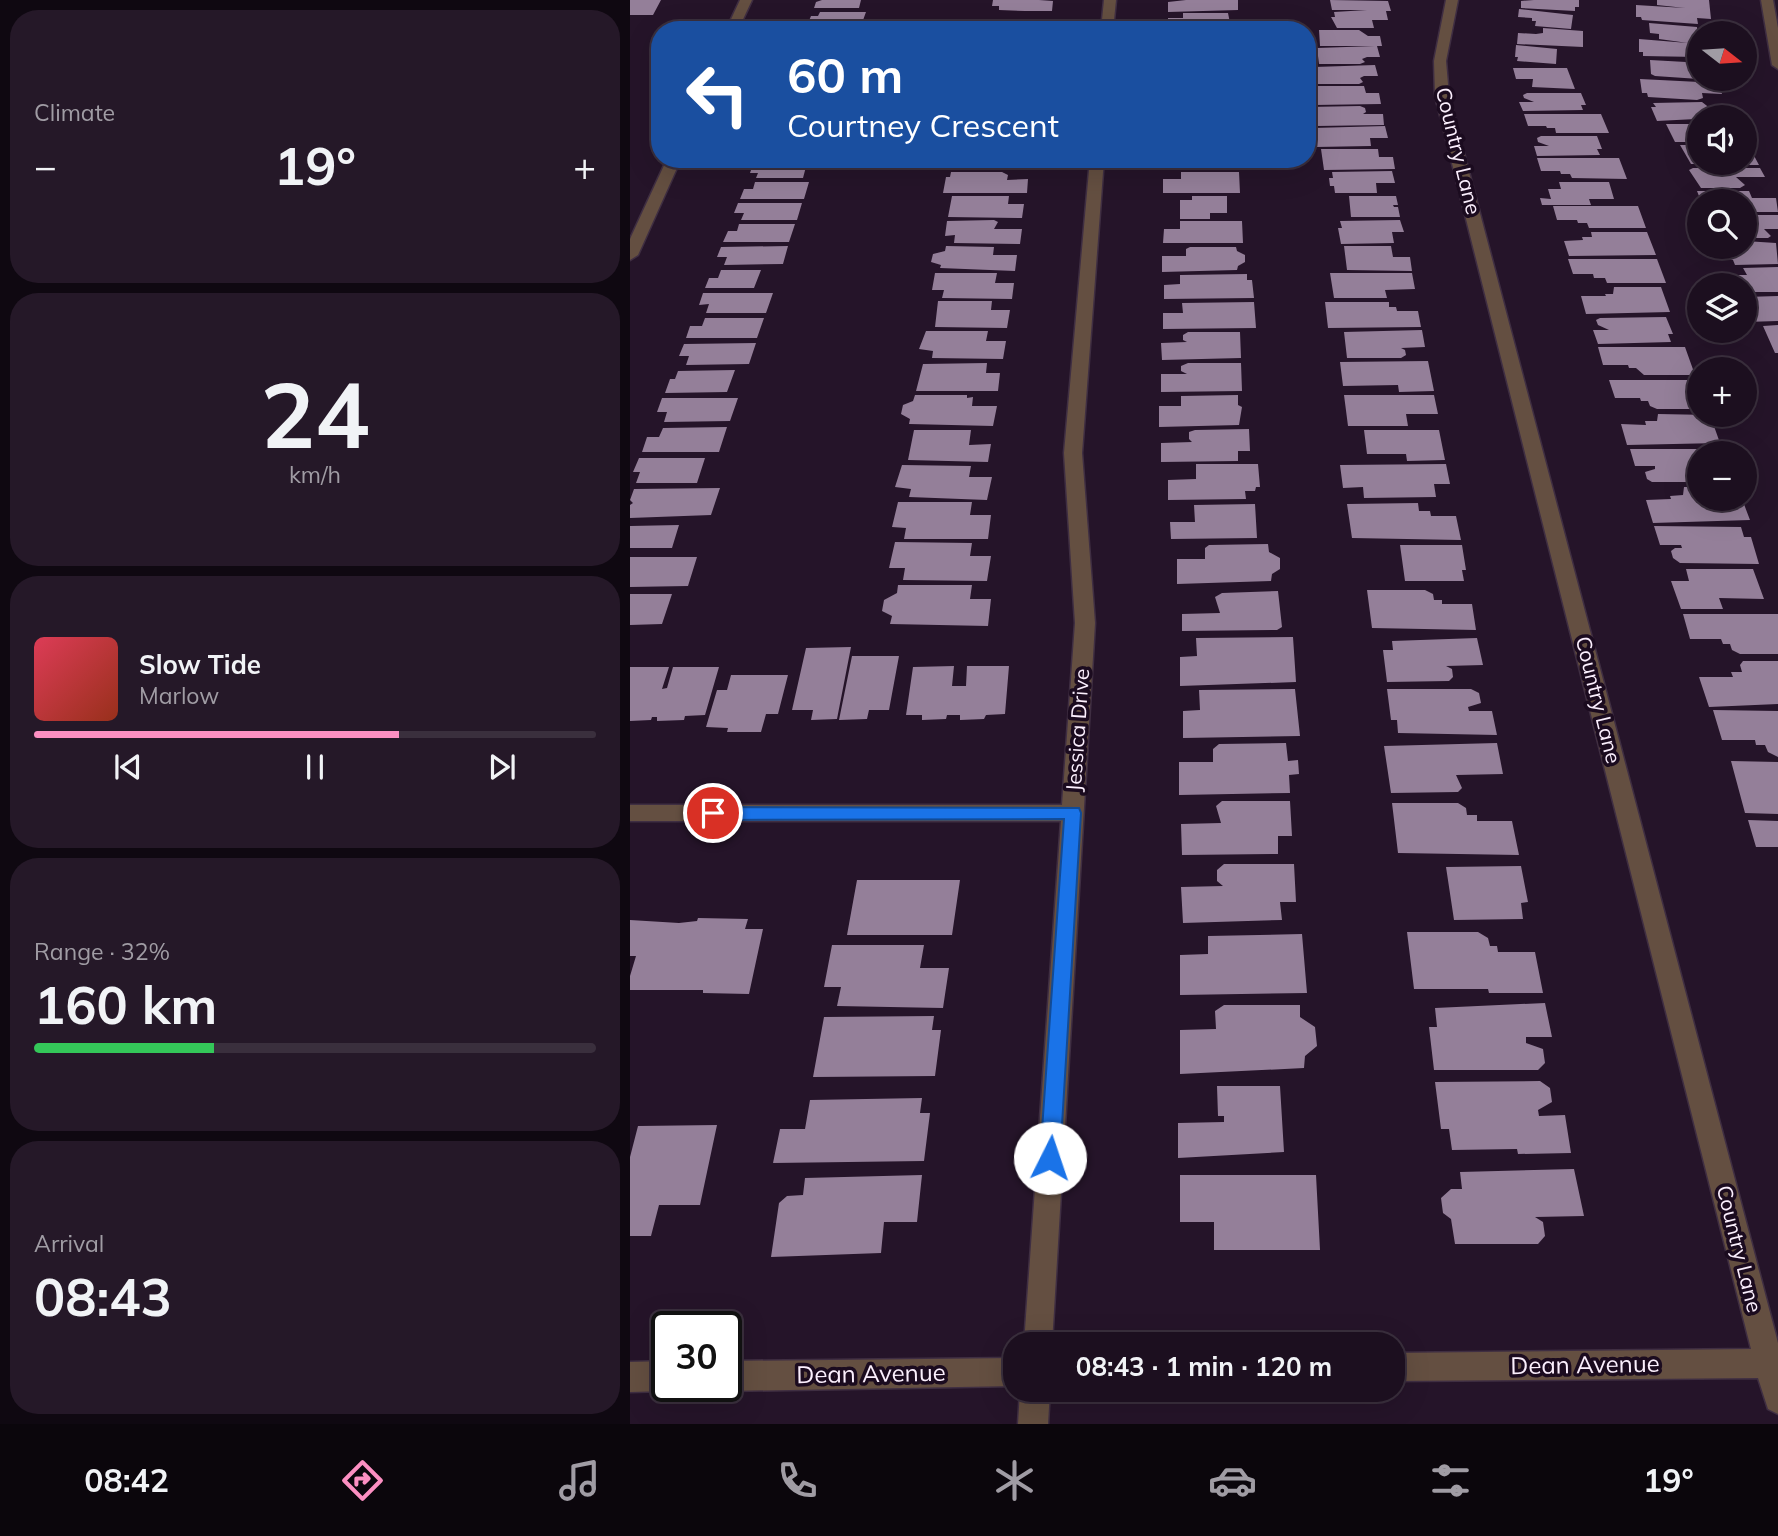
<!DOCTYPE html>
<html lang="en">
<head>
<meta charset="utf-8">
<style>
  body { margin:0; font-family:Mulish,sans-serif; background:#251828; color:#f1f3f6; height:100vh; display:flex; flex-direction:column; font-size:26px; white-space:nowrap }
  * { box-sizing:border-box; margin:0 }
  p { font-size:23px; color:#a09ca4 }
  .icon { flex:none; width:38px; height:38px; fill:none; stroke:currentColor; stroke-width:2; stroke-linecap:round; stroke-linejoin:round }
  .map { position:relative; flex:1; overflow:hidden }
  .sheet { display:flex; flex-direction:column; gap:10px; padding:10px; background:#0f0811; width:630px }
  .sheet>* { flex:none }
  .top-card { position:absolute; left:21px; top:21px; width:665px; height:147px; border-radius:28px; box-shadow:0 7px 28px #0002,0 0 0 2px #3a2f3d; background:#1a4fa0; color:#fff; overflow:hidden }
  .needle { width:46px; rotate:107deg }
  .fabs { position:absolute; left:1057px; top:21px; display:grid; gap:14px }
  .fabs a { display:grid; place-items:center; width:70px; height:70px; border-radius:50%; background:#1c0f1f; box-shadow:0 7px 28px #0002,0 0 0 2px #3a2f3d; font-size:35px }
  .speed { position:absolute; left:21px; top:1311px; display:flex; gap:14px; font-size:35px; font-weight:700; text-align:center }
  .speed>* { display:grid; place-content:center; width:91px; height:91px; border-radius:50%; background:#1c0f1f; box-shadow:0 7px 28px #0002,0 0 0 2px #3a2f3d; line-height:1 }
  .speed .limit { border:4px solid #111; border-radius:10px; background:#fff; color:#111 }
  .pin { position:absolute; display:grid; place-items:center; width:60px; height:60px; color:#fff; margin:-30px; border:4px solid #fff; border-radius:50%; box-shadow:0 2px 7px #0007 }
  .me { position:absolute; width:77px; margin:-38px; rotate:4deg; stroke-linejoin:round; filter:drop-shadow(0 0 5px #0008) }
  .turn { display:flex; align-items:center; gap:24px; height:147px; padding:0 21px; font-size:32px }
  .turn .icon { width:91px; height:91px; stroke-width:2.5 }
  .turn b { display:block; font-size:49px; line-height:60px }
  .big { font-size:52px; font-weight:700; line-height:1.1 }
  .sheet .widget { flex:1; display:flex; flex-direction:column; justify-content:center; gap:10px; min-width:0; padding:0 24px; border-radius:28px; background:#251828 }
  .sheet .dial { align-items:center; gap:0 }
  .dial b { font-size:91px; line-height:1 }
  .song { display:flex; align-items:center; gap:21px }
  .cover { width:84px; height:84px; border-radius:10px; background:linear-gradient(135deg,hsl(350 70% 55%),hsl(10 70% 35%)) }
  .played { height:7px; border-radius:4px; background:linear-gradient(90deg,#fc8fc2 65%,#3a2f3d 65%) }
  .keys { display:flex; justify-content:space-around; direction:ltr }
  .heat { display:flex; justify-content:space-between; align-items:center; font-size:38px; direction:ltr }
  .charge { height:10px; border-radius:5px; background:linear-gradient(90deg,#34c759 32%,#3a2f3d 0) }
  .trip { position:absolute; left:373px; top:1332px; width:402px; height:70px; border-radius:28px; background:#1c0f1f; box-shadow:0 7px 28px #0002,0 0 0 2px #3a2f3d; font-weight:700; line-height:70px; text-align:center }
  .dock { display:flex; height:112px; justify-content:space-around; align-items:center; background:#0b060c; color:#a09ca4 }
  .dock .icon { width:49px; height:49px }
  .dock .on { color:#fc8fc2 }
  .dock b { font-size:32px; color:#f1f3f6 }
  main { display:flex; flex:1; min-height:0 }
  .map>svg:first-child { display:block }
</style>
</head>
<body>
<main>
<section class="sheet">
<div class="widget"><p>Climate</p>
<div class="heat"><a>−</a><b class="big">19°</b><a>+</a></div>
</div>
<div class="widget dial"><b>24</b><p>km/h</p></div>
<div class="widget">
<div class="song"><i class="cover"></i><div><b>Slow Tide</b><p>Marlow</p></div></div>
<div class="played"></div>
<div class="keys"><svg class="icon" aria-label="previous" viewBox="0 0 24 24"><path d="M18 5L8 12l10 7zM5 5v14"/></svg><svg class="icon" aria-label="pause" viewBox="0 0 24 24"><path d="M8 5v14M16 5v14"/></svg><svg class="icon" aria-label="next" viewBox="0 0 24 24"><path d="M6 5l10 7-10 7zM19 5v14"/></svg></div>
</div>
<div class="widget"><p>Range · 32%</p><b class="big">160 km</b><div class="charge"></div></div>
<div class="widget"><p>Arrival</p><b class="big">08:43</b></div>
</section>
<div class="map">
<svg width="1148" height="1424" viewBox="0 0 1148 1424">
  <rect width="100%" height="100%" fill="#251429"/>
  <path fill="#947f99" d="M0,0H31L23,15H0Z
    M192,0H231L229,8H184L186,2Z
    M363,0H409L423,1L422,11H395L369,10V6H362Z
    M556,0H608V10L538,12V2Z
    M700,0L758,1L761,11H756L758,20H742L744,28H707L701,17H705L704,12L737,10H702Z
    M904,0H949V7H945V11L891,8V1Z
    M1027,0H1079L1081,19L1067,18L1068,24L1012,20L1011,17H1006V5L1055,8L1027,5Z
    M889,9L943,15L941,29L905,26L906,21H902V18L888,17Z
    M190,12H236L232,23H178L181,16H188Z
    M553,13H598L601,28H538V18H553Z
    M1019,23L1067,27L1069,53H1066L1067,57L1013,56V52H1009V39L1058,43L1029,39V34L1020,33Z
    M913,28L953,31V47L887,44L888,33L906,34L913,33Z
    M689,30H729L738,36H750L752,46H747L750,57H737L732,59L735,62L730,64H689L687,48L745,46H690Z
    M886,45L927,49L926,64L887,61L888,57H885Z
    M1020,60L1056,62L1062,64L1059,71H1069V79L1025,76L1021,74Z
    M745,65L748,76H734L730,78L733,82L729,84H686L684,67Z
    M883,68H937L945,89L902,87L903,79H886Z
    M1010,79L1089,83L1092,94L1072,93L1073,98L1067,100L1018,97L1017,93H1012Z
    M682,86H734L736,93H749L751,104L684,105Z
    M897,93H951L956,105H951L953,110L893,111L889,102H904L894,98L893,95Z
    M1072,102L1081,109H1100L1105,117L1027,121L1021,107H1026L1023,103Z
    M730,106L735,108L736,112L733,114H753L754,125L687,126L686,113L677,114V107Z
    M894,114H971L979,133H926L925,128H917L916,126H898Z
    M1036,124H1069V142H1045Z
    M755,126L758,138H740L741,146L686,147L683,128Z
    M911,136H967L972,149H967L970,155L907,156L904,146H919L908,142L907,138Z
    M1050,145H1069V164H1061Z
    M691,149H748L749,157H763L765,169L694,170Z
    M1115,152H1122L1129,165H1115Z
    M907,158H989L997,179L942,178L940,174H931L930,171H911Z
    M329,159H401L399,169L326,168Z
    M536,159H610L611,162L603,169L536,170Z
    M177,163L173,178H126L128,173H120L123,164Z
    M1063,168H1130L1135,177H1106L1115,185L1110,188H1071L1059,170Z
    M762,171L765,183H746L747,193H705L704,186H700L699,178H703L702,172Z
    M321,172H372L378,175L377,180L398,179L397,193H313L316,177H320Z
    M551,172H609L610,193H533V179H551Z
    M125,182H179L174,199H110L114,189H123Z
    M929,182H979L984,199H959L961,205H912L910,198L921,199L918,189H931Z
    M1067,191H1119L1122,198H1146L1148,212H1115V201H1071Z
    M322,196H379L378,204H394L392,218L318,217Z
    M562,196H597V213H580V219H550V200H562Z
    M719,196H766L768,205H763L764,207H768L770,217H721Z
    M108,203H172L167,220H111L114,213H104Z
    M923,206H1008L1016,228H959L957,223H948L947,220H927Z
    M1115,215H1148V229H1134L1141,236L1138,238H1115Z
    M364,220L368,222L364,229H392L390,244L324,243L325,235L315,236L317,221Z
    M770,220L774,232H762L764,243L711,244L708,228H712L710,221Z
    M550,221H612L613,243H533L534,229H550Z
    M109,224H165L159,242H93L98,231H107Z
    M961,232H1017L1026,255L939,256L934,241L953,240L952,237H962Z
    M1115,241L1146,243L1148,264L1105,265L1103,260L1093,257L1090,249L1115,247Z
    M158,246L153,264L94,265L97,257H87L91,247Z
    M316,246L364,247L363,255H387L385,271L310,268L311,265L301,262L303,254L315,251Z
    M714,246H761L763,257H780L782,271L717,270Z
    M560,247H606L607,251L615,255V262L608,266L607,270L532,272V256H556V249Z
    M938,259H1027L1036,283H977L975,278H964L963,274H943Z
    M1148,267V292H1115V285H1111L1107,275H1117L1113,268Z
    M91,270H131L124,288H75L79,278H88Z
    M305,273H367L365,283H384L382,299L312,298L314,290H302Z
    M700,273H782L785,289L755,290L757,298H704Z
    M617,274V280H622L624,298L534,299V285L550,284V275Z
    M984,287H1031L1040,312L956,314L951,296H976L975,294H983Z
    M73,293H143L136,313H76L79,304L69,305Z
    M1148,296V321L1115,322V297Z
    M308,301H362L361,310H380L377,328L305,327Z
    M624,302L626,328L533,329V313H553L552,303Z
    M695,302H759V307H766L767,311H788L791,327L698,328Z
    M1036,317L1043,334H1038L1041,342L968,344L963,330H979L968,325L966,320L970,318Z
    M75,318H134L127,338H56L60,326H72Z
    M1148,325V353H1145L1133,326Z
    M792,330L795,347L771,348L775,350L776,355L771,358H717L714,332Z
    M296,331H358L356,341H376L373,359L302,358L303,351L289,349Z
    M558,332H610L611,358L532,360L531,343L557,342L553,340V335Z
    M126,343L119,364L56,365L59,356H49L54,344Z
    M968,347H1055L1065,375H1014L1006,368H999L998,365H973Z
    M798,361L804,391L769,392L768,385L713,386L710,362Z
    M357,363L356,373H370L368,391H286L293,364Z
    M558,363H611L612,391L531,392V374H557L551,371V366Z
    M105,370L97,392L35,393L40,379H45L48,371Z
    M979,380H1067L1069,409H1027L1020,406L1018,401H1011L1010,398H985Z
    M285,395H337V398L343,397L342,406H367L363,426L279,424L280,419L271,414L273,405L283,401Z
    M608,395V405L612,407L609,425L529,427V406H551V396Z
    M714,395H804L808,414H776L778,426H718Z
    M32,398H108L100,421L34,422L37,412H27Z
    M1028,414L1080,415L1090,443L997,445L991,424L1016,425L1015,421H1027Z
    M97,427L89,452H12L17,437H29L33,428Z
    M619,429L620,451H608V461L531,462V443L562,442L559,439V432L565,430Z
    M284,430H341L339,445L361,444L358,462L278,460Z
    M734,430H809L815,460L777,461L776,454H737Z
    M1000,449H1082L1083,453H1069V482H1022L1017,479L1015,472L1025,469V466H1005Z
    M9,458H75L67,483H6L10,472H3Z
    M566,464H628L630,487H626L625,491H615L616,499L538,500V480L566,479Z
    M816,464L820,484H804L806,497L734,498L733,487L713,488L710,465Z
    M272,465L341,466L339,477H362L357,500L279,497L281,489L265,487Z
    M1054,487H1069V499H1112L1120,520L1023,523L1016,500L1041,499L1040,496L1053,495Z
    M90,488L81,515L0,518V505L3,503L0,500L4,489Z
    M268,502H342L340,515H361L358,539H274L276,528L262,527Z
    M788,503L789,511H800L801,516H826L831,540L722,538L717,504Z
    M625,504L627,538L541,539L540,522H565L564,505Z
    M49,525L42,548H0V526Z
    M1024,526L1111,527L1114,537H1121L1129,564L1050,563L1043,558L1041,551L1045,548H1052L1051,545H1030Z
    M265,542L342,543L340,556H361L357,581L273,580L275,568H259Z
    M638,544L639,552L650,558V569L642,574L641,581L547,584V559H575V548L579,545Z
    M770,545H832L836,570H832L834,581H775Z
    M0,557H67L58,586L0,587Z
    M1056,569H1123L1134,599L1089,598L1093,609H1051L1041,581H1059Z
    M268,585H342L340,599H361L358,626L260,624L262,616L252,611L254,600L267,593Z
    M737,590H795L803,594L804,600H812V604H842L846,630L742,628Z
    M648,591L652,627L647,630L552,631V614L590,613L585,597L592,593Z
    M0,594H42L32,624L0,625Z
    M1053,614H1148V654H1110L1102,650L1100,644H1093L1091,639H1060Z
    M663,637L666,682L550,686V657L567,656L566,638Z
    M847,638L853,665L816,666L822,669L823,677L819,681L757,682L753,650H763L762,641Z
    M221,647L207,719L181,720L183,710H162L176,648Z
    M222,656H269L259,710H239L237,719L209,720Z
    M1113,661H1148V704L1079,707L1069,677H1103L1101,672H1112L1110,665Z
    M324,666L322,686H336L337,666H379L375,714L356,715L354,719L330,720V715H317L316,719L292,720V715H276L283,667Z
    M0,667H39L32,689L37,688L43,667H89L75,715L55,716L54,720L27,721V717H22L21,720L0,721Z
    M101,675H158L148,714H136L131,732H97L98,728L76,727L87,690H97Z
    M665,689L670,736L553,738V711L570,710L569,690Z
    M757,689H841L849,693L851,703L838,707L839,711H862L867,735L768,733L767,720H761Z
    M1083,710L1148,711V757L1138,752L1135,745H1126L1125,740H1092Z
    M656,743L658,761L668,760L669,774L659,775L660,793L549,795V762H583V749L589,744Z
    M867,743L873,774L826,775L832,788L828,792L761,793L754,746Z
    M1101,761L1148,762V814L1115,813Z
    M592,801H660L662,836H648V854L552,855L551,824L591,823L586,806Z
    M762,803H828L836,808L837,815H847V821H882L889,855L768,853Z
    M1118,820L1148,821V847H1126Z
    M594,864H664L666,902H650L652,920L553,923L551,887L593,886L587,881V870Z
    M891,866L898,902L891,903L893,919L824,920L816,867Z
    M227,880H330L322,935H217Z
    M68,918L118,919L115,929H133L119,994L73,993V990H0V976L6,956H0V920L49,923L67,921Z
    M777,932H848L858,938L860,946H867L868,952H905L913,993H859L858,989H784Z
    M672,934L677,993L550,995V955L578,954V936Z
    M202,945H294L290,968H319L313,1008L207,1006L211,987H194Z
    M915,1003L922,1037H896V1043L913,1049L915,1063L908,1070H804L799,1027H807L805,1008Z
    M594,1005H670V1017L685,1027L687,1046L675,1056L674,1068L550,1074V1030L586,1029L585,1011Z
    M304,1016L302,1030H311L305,1076L183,1077L194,1017Z
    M910,1081L920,1088L922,1102L908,1110L909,1116L935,1115L941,1153L888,1154L887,1149L822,1150L819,1129H811L805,1082Z
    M587,1086H650L654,1152L548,1158V1123L594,1122V1116H588Z
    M292,1098L290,1113H300L294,1161L143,1163L150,1129H175L180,1100Z
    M87,1125L70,1205H29L21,1236H0V1157L8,1126Z
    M944,1169L954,1216L905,1217L913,1222L915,1236L908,1244H825L821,1219L813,1213L811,1198L821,1189H832L830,1172Z
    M292,1175L287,1222H254L251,1253L141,1257L149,1203L157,1196L173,1195L175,1178Z
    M550,1175H686L690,1250H584V1222H550Z"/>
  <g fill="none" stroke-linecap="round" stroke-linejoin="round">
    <g stroke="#3f2e42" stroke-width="3">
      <path id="minor" d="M110,0H122L108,30H96Z
        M474,0H486L483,30H471Z
        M1131,0H1143L1148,28V69L1142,65Z
        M37,159H51L8,255L0,260V239Z
        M460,159H474L452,453L465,623L422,1344H394L431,821H0V805H432L445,623L434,453Z
        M390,1390H420L418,1424H388Z"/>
    </g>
    <g stroke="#3f2e42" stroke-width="3">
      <path id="tertiary" d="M816,0H828L816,61L819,96L1148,1343V1414L1138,1409L1128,1378L763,1381V1353L1121,1349L805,96L804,61Z
        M385,1358V1386L96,1391L85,1386H96V1361Z
        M37,1361V1386H47L37,1391L0,1392V1362Z"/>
    </g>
    <use href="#minor" fill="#644f41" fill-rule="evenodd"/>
    <use href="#tertiary" fill="#644f41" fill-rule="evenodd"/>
  </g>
  <path fill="#1a73e8" stroke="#114b97" stroke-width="2" d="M83,807L449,808L451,813L430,1158L427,1165L420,1167L413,1165L410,1158L434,819L83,820L77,818L75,813L77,809Z"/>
  <g text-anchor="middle" stroke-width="7" stroke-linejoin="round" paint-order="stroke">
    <g font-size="21" fill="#fbeffd" stroke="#1b0b1f">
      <text transform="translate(828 151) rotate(76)" y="7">Country Lane</text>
      <text transform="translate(968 700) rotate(76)" y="7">Country Lane</text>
      <text transform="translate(448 730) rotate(-86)" y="7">Jessica Drive</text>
      <text transform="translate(1109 1249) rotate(76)" y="7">Country Lane</text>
    </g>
    <g font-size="24" fill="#fbeffd" stroke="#1b0b1f">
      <text transform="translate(955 1365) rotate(-1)" y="8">Dean Avenue</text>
      <text transform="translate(241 1374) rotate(-1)" y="8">Dean Avenue</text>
    </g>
  </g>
</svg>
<div class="fabs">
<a><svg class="needle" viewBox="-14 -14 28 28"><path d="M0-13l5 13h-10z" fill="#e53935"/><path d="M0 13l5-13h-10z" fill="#a09ca4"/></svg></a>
<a><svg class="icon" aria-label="sound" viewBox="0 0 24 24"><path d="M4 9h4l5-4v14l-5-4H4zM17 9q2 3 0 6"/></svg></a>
<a><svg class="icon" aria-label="search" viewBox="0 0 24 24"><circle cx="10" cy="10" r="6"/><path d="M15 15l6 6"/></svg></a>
<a><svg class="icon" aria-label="layers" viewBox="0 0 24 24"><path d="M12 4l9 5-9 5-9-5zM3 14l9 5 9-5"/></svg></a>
<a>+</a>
<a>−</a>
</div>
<div class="speed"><div class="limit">30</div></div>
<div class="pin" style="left:83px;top:813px;background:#d93025"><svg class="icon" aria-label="arrive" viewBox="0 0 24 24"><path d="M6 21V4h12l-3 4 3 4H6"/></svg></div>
<svg class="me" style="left:420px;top:1158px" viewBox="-20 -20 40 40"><circle r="19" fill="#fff"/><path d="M0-13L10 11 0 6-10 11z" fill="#1a73e8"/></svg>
<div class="trip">08:43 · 1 min · 120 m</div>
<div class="top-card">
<div class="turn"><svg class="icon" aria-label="left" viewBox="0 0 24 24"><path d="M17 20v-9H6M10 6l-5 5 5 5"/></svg><div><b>60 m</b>Courtney Crescent</div></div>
</div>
</div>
</main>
<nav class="dock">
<b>08:42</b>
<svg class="icon on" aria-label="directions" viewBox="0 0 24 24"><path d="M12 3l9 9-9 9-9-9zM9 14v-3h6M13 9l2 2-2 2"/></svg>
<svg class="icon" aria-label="music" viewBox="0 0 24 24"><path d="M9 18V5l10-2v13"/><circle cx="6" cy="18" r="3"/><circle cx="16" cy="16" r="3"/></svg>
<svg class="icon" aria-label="phone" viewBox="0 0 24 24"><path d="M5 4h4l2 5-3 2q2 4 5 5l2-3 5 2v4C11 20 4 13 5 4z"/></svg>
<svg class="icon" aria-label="climate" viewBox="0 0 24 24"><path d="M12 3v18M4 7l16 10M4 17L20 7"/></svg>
<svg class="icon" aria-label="car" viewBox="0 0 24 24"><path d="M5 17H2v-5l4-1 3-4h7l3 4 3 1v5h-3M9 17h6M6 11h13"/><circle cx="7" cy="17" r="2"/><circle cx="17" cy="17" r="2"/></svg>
<svg class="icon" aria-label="filters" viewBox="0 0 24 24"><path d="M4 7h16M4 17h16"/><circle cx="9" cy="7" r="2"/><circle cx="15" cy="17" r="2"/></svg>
<b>19°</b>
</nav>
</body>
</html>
